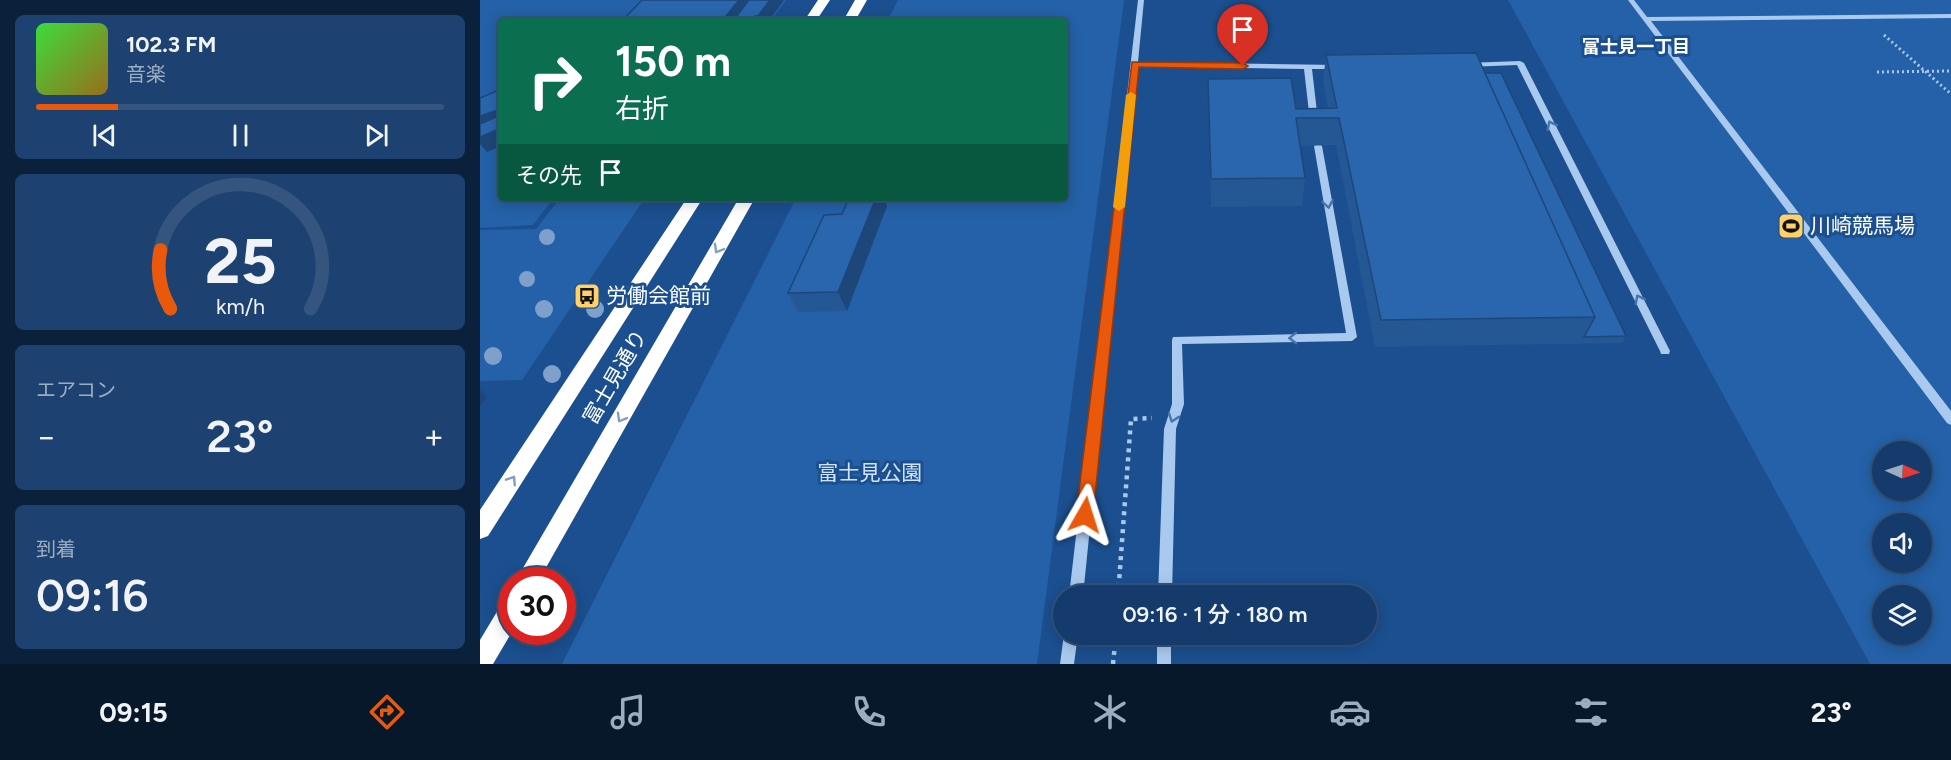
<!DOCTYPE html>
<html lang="ja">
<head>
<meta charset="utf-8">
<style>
  body { margin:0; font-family:Figtree,"Noto Sans JP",sans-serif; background:#1d4271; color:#f1f3f6; height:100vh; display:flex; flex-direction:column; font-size:22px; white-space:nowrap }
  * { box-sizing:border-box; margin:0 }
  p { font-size:20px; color:#9dadc1 }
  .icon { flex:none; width:33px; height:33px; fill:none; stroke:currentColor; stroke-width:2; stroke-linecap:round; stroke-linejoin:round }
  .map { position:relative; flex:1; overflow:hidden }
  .sheet { display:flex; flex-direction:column; gap:15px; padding:15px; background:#0b203b; width:480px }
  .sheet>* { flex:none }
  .banner { position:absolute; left:18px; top:18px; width:570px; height:183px; border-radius:6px; box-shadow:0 3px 15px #0003,0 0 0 2px #33557e; background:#0b6e4f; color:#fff; overflow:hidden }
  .needle { width:39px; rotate:93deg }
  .tools { position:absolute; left:1392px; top:441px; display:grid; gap:12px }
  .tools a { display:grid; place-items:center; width:60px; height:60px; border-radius:50%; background:#143b6b; box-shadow:0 3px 15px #0003,0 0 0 2px #33557e; font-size:30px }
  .speed { position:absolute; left:18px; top:567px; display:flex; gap:12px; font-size:30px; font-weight:700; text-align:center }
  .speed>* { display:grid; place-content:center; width:78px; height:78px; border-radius:50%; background:#143b6b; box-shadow:0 3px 15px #0003,0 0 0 2px #33557e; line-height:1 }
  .speed .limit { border:9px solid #d22; background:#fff; color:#111 }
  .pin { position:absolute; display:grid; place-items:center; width:51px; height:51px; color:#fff; margin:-62px -26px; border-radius:50% 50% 50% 0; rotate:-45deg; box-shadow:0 0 6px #0007 }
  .pin .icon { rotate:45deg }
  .me { position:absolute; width:66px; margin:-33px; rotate:6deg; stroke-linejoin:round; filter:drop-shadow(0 0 4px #0008) }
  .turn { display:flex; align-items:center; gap:21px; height:126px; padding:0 18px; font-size:27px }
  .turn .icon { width:78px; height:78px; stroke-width:2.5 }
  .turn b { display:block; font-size:42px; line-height:51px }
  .then { display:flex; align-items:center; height:57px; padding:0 18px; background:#0003; gap:12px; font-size:22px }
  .big { font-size:45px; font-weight:600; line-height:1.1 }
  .sheet .card { flex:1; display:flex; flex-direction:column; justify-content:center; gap:9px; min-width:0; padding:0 21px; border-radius:9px; background:#1d4271 }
  .sheet .dial { align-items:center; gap:0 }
  .dial svg { height:156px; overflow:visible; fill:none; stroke:#33557e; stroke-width:7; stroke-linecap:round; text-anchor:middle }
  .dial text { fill:#f1f3f6; stroke:none }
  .song { display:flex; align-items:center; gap:18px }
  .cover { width:72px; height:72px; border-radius:9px; background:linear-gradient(135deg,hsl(120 70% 55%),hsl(40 70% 35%)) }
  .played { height:6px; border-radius:3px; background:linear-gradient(90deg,#ea580c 20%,#33557e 20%) }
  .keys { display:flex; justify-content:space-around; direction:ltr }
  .heat { display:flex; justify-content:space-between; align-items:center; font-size:33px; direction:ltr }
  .trip { position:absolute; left:573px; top:585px; width:324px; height:60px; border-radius:30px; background:#143b6b; box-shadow:0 3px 15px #0003,0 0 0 2px #33557e; font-weight:600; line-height:60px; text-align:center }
  .tab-bar { display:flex; height:96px; justify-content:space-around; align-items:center; background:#08182b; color:#9dadc1 }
  .tab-bar .icon { width:42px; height:42px }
  .tab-bar .selected { color:#ea580c }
  .tab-bar b { font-size:27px; color:#f1f3f6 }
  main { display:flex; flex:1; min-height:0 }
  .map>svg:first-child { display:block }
</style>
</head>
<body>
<main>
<section class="sheet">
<div class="card">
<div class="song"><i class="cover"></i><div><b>102.3 FM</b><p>音楽</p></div></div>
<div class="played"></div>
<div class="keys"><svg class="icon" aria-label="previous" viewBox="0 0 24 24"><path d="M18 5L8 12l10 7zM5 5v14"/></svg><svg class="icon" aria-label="pause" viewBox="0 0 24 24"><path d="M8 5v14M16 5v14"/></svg><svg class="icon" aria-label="next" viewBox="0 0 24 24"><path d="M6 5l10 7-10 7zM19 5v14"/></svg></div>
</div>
<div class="card dial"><svg viewBox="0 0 100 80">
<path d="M14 69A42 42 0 1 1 86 69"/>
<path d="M14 69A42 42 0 0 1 9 39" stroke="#ea580c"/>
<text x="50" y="56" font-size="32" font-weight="700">25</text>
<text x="50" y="72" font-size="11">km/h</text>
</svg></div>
<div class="card"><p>エアコン</p>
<div class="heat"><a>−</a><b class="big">23°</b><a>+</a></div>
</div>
<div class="card"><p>到着</p><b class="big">09:16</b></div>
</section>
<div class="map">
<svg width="1471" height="664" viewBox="0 0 1471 664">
  <rect width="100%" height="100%" fill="#1b4f8f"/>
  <path fill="#2461a8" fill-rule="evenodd" d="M0,0H306L291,21H21V198H74L53,225L0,228Z
    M418,0H644L557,664H82L316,198H585V21H407Z
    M1028,0H1471V664H1390ZM1402,452H1442V490H1402ZM1402,524H1442V562H1402ZM1402,596H1442V634H1402Z
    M80,198H165L42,380L0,381V230L56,229Z"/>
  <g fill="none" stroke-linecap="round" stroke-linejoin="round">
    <path stroke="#a9c9ee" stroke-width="3" stroke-dasharray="2 3" stroke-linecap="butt" d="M1404,35L1471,94
      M1397,72L1471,71"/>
    <path stroke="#a9c9ee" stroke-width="4" stroke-dasharray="3 4.5" stroke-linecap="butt" d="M104,288H113"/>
    <path stroke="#a9c9ee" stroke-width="4.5" stroke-dasharray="4 5" stroke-linecap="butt" d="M638,596L651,419L672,418
      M633,664L636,634"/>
    <path fill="#a9c9ee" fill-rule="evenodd" d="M658,0H664L658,62L858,65L862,67L858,69H832L838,121L834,123L830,121L824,69L657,66L603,596H589Z
      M1148,0H1154L1167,17L1471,14V18L1171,21L1471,411V425L1467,423Z
      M1040,61L1044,63L1190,351L1189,354H1181L1180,351L1037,65L987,67L983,65L987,63Z
      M838,143L842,146L877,337L872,341L702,344L704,404L696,429L692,596H678L684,429L692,404V340L693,337L866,333L834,146Z
      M584,634H598L594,664H580Z
      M677,634H691V664H677Z"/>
    <path fill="#fff" fill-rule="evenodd" d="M338,0H350L336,21H324Z
      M375,0H387L375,21H363Z
      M207,198H223L8,536L0,539V510Z
      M259,198H275L59,580H36Z
      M32,597V632L13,664H0V640L24,600Z"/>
  </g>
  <g fill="#7ea0ca">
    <circle cx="67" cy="237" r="8"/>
    <circle cx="47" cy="279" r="8"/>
    <circle cx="64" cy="309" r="9"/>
    <circle cx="115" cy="309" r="9"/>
    <circle cx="13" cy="356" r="9"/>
    <circle cx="72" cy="374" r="9"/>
  </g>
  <path fill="#245895" d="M304,0L289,21H142Z
    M846,55L1005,73L1146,336L1142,343L895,347L856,145L820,146L825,178L822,206L731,207L728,79L816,109L848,108L843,81Z
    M407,206L367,311L318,312L308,293L362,214Z"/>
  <path fill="#1d4779" d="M259,0H284L268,21H242Z
    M290,0H304L289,21H280L278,16Z
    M275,16L278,21H272Z
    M21,109V146L7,152L0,144V116Z
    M396,198H404L407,206L367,311L358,292Z
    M0,390L7,397L0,406Z"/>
  <path fill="#2a66ad" stroke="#1d4779" stroke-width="1.5" d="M162,0H259L242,21H142Z
    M269,0H290L278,16H275L272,21H253Z
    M996,53L1115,317L901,320L859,118H816L825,178L731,179L728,79L811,78L816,109L857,108L846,55Z
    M1005,73H1021L1146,336L1104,337L1115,317Z
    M21,89V109L0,116V98Z
    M21,115V128L0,137V124Z
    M369,198H396L358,292L308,293L344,215L362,214Z"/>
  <defs><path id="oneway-chevron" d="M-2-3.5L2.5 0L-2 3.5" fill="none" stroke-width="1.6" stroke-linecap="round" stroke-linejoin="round" transform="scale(1.5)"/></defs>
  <g stroke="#4674ac">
    <use href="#oneway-chevron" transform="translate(1071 125) rotate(-117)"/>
    <use href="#oneway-chevron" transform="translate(848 204) rotate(80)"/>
    <use href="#oneway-chevron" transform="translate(1159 299) rotate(-117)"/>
    <use href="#oneway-chevron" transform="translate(813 338) rotate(179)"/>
    <use href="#oneway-chevron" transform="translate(693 418) rotate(109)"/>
  </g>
  <g stroke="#829ec1">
    <use href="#oneway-chevron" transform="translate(238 249) rotate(120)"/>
    <use href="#oneway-chevron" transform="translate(141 418) rotate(120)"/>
    <use href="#oneway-chevron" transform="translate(32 480) rotate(-57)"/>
  </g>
  <path fill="#ea580c" stroke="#983908" stroke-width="1.5" d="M652,62L763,63L768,66L763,69L659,67L613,515L610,520L605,522L599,520L596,515Z"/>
  <path fill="#f59e0b" d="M651,92L656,95L645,207L639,211L633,207L646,95Z"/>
  <defs>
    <g id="stadium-square" transform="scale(1.35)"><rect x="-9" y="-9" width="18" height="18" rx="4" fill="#ffd166" stroke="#1b4f8f"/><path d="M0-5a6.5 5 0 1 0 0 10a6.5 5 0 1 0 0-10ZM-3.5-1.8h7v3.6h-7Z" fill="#111"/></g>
    <g id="bus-square" transform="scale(1.35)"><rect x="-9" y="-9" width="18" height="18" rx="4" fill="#ffd166" stroke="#1b4f8f"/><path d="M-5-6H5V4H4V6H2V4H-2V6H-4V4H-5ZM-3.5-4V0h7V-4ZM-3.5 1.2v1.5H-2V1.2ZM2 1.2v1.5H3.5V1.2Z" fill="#111"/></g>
  </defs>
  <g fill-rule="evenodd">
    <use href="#stadium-square" x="1311" y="226"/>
    <use href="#bus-square" x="107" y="296"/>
  </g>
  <g text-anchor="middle" stroke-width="6" stroke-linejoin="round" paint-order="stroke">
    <g font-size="18" font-weight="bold" fill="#fff" stroke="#1b4f8f">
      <text x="1156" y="53">富士見一丁目</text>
    </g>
    <g font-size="21" fill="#fff" stroke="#1b4f8f" text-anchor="start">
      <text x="1330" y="233">川崎競馬場</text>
      <text x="126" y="303">労働会館前</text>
    </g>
    <g font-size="21" fill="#fff" stroke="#1b4f8f">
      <text transform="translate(135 377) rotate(-60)" y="7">富士見通り</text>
    </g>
    <g font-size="21" fill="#cfe3fa" stroke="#1b4f8f">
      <text x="390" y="480">富士見公園</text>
    </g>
  </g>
</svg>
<div class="tools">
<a><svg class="needle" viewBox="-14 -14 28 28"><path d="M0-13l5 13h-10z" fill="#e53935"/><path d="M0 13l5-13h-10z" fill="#9dadc1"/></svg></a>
<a><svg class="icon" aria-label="sound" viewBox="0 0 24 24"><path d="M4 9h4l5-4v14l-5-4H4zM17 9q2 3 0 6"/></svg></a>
<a><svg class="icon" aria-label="layers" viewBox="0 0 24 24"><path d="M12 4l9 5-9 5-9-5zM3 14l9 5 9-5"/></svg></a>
</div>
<div class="speed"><div class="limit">30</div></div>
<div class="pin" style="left:763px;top:66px;background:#d93025"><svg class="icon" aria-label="arrive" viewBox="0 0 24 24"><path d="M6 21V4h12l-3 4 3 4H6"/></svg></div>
<svg class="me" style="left:605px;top:515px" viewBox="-20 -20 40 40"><path d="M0-17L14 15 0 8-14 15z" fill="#ea580c" stroke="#fff" stroke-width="4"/></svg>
<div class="trip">09:16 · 1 分 · 180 m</div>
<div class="banner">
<div class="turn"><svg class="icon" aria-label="right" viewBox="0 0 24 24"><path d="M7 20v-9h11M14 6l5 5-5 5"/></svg><div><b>150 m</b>右折</div></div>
<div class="then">その先<svg class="icon" aria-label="arrive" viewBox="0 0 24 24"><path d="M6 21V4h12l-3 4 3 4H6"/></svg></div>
</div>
</div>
</main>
<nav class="tab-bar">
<b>09:15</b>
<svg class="icon selected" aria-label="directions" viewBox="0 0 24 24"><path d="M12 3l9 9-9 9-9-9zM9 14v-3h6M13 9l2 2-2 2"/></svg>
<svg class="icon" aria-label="music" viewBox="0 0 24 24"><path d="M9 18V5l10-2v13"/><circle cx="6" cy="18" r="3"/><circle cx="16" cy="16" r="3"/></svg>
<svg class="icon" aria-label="phone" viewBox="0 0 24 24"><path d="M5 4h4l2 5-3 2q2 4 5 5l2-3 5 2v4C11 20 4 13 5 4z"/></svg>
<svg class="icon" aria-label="climate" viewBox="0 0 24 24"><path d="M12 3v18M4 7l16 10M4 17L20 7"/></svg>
<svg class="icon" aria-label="car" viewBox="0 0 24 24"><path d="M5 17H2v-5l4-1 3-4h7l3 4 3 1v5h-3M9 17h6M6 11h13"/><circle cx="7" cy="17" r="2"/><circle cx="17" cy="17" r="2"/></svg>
<svg class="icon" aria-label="filters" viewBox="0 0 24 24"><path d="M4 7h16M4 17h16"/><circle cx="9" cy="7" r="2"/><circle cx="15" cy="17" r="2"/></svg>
<b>23°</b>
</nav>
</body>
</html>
